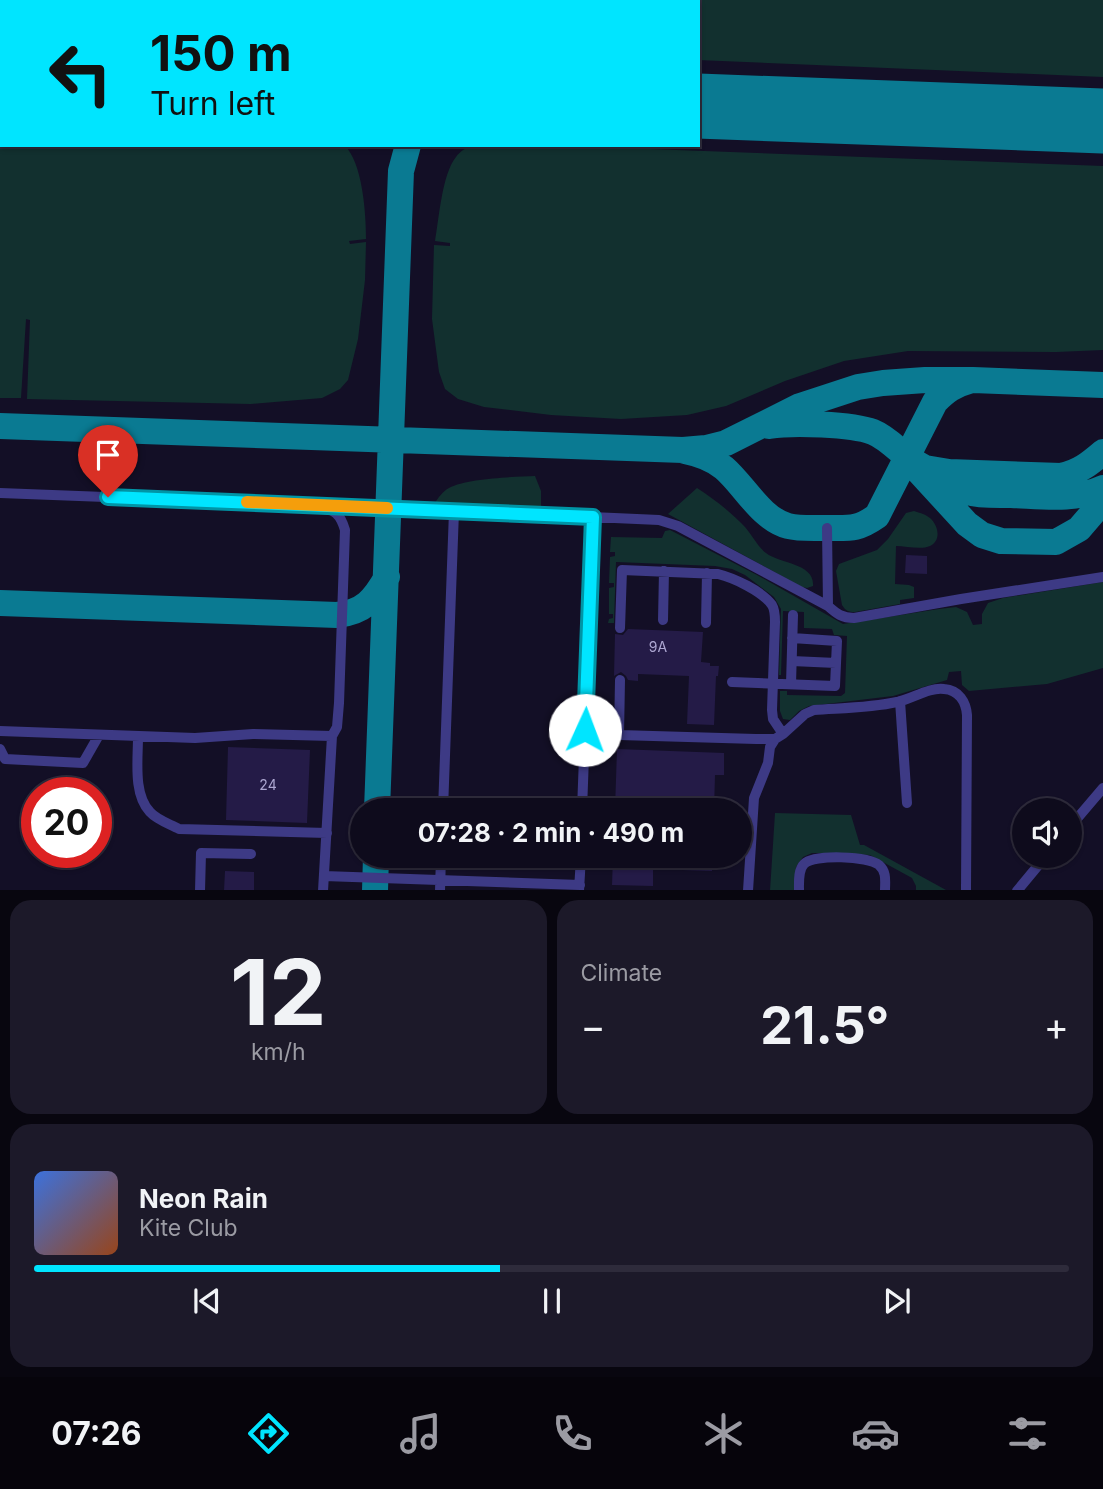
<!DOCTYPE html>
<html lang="en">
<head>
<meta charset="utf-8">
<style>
  body { margin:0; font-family:Inter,sans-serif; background:#1c1929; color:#f1f3f6; height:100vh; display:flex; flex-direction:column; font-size:26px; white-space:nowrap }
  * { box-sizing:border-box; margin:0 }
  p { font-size:23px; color:#9b9ba3 }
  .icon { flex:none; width:38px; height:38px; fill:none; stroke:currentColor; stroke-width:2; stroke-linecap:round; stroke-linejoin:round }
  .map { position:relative; height:890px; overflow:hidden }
  .sheet { display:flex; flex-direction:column; gap:10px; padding:10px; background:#08060f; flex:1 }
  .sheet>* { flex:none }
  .hud { position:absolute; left:0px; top:0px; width:700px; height:147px; box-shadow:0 2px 5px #0004,0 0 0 2px #2e2b3b; background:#00e5ff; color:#111; overflow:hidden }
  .fabs { position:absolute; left:1012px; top:798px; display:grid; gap:14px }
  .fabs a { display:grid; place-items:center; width:70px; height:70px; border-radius:50%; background:#0e0b1c; box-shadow:0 2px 5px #0004,0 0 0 2px #2e2b3b; font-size:35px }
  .speed { position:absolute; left:21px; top:777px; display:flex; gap:14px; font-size:35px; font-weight:700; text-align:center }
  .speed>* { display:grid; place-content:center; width:91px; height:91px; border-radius:50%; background:#0e0b1c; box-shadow:0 2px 5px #0004,0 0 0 2px #2e2b3b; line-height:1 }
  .speed .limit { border:10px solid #d22; background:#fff; color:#111 }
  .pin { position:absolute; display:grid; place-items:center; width:60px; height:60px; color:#fff; margin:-72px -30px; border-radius:50% 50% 50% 0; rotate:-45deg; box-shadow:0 0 7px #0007 }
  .pin .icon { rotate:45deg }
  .me { position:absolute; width:77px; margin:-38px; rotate:2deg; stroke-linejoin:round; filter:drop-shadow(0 0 5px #0008) }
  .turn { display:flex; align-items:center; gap:24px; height:147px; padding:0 35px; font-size:32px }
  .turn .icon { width:91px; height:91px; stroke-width:2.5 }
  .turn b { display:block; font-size:49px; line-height:60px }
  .big { font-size:52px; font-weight:700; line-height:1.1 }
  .sheet .tile { flex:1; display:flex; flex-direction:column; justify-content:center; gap:10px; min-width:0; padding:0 24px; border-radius:21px; background:#1c1929 }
  .sheet .dial { align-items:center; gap:0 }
  .dial b { font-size:91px; line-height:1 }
  .song { display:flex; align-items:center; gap:21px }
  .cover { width:84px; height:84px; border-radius:10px; background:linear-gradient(135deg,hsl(220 70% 55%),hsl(20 70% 35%)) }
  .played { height:7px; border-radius:4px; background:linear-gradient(90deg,#00e5ff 45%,#2e2b3b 45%) }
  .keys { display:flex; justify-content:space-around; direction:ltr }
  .heat { display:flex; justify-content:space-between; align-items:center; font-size:38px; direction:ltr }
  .sheet .tiles { flex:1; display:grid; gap:10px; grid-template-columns:1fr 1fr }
  .tile:last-child { grid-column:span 2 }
  .trip { position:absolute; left:350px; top:798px; width:402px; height:70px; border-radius:35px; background:#0e0b1c; box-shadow:0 2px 5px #0004,0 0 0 2px #2e2b3b; font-weight:700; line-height:70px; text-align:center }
  .menu { display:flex; height:112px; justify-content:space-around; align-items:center; background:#06040b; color:#9b9ba3 }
  .menu .icon { width:49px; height:49px }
  .menu .active { color:#00e5ff }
  .menu b { font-size:32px; color:#f1f3f6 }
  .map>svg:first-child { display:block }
</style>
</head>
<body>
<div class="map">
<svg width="1103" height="891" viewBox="0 0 1103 891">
  <rect width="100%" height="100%" fill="#130f26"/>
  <path fill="#12302f" d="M0,0H522L521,2H2V35H0Z
    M565,0H1103V77L698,60V2H566Z
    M0,123L2,124V145H344C363,162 366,215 366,239L349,241L350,244L366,242L365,280L358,339L348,380L340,389L322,398L251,404L27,399L30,320L26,319L21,398H0Z
    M475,145H544L1103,166V350L1056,352L908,351L844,361L785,381L726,406L687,415L621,419L551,415L484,407L458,399L445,389L439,372L432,319L434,245L450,246V243L435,241C439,219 442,174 456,157C460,151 467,147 475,145Z
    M535,476L541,491V507L434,504C438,498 443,491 449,488C467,478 514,477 535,476Z
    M697,488C714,499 732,513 745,527C752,535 758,547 766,553C780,564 815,563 813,586L807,588L802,587L668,514Z
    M914,511C920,513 925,514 930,518C938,525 942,540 930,546C921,550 906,546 896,546L895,584L909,585L914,587V598L900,600V604L855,612C848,612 846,611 842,605L836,571L839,564L877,550L888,539L906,513Z
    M670,530L757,575L843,624L939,609L956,607L967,612L973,625L982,624V614L988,603L1003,598L1103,582V668L1047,684L969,691L962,685L961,671L949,672L947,680L893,696L809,706L799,711L790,720L783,719L780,711V691H787V695L841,696L845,693L847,636L834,635L832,629L804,628V612L783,611L781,675H779L781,609L774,597L745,575L732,569L715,566L616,562L614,623H608L609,619L613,618V614H609V588L614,587V583H609L610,557L615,556V552H610L611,537L662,538L665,531Z
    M775,813L851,815L860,845H864L946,890H916V886L912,878L870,855L823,853H812L803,857L796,867L795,890L770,891Z"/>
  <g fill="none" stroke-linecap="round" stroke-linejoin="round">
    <path stroke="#0a7a92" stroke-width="26" d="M0,426L683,450L706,448L726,443L800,406L858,387L883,383L925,380H973L1103,385
      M769,426C792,422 852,424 873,432C883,436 892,444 900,451L967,524L982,535L1001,541L1056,542L1079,529L1103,501
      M685,451C700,454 712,458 724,468C744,485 761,519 788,526C800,529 814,528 826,528C850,528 857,530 877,516L935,402C946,391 954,385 969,381
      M911,460L925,468L949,472L1061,476C1079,472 1089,464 1103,452
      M931,478C943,484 954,489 967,492C981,496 997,495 1011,495C1041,496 1075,501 1103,488
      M0,603L337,615C364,612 374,600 387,577
      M377,810L401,171L408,145
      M375,891L376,856"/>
    <path stroke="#0a7a92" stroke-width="65" d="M0,80H2
      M698,106L1103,121"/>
  </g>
  <path fill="#241b47" d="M906,555L927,556V574L905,573Z
    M628,629L703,632L701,662L710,663V666H719L718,676H716L714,725L687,724L689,676L638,674V681L628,680L626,676L621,672L614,676L615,634L623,635Z
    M228,747L310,750L307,823L226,820Z
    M617,749L724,753V775H715L714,810H615Z
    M613,856H713L712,871L653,869V886L612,885Z
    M225,871L254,872V891H224Z"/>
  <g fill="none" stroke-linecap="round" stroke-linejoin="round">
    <path stroke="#3d3a85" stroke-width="10" d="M0,493L319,505C335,511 340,513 345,530L339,703L337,727L332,736L323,891
      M327,505L659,520L678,526L828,606
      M827,528L828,606C837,614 842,618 854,618L961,599L1103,577
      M663,620L664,571
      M706,623L707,573
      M792,661L836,663
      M620,680L619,735L756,739H775L783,734L773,719L772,710L775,622C775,616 775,610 772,605C762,591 734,578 718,574L622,570L620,628
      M732,682L835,686L837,641L792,638
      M791,684L793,615
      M900,701L907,803
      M0,731L195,738L253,734L332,736
      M783,734L805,714L814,710C841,708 870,708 897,702C912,699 929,687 944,689C959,690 966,702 967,715L966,891
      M138,737C138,760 133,794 150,812C157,820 170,824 179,829L327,833
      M0,749L5,759L83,763L99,735
      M443,810L454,511
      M582,810L593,517
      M1069,828L1103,788
      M324,876L580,885
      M200,891L201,853L251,854
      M440,891L441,856
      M579,891L581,856
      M748,891L754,798L768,763L770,747L775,739
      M799,891C799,882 798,870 804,864C814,854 868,856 879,865C887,872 885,881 885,891
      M1017,891L1046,856"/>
  </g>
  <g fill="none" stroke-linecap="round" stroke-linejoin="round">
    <g stroke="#0095a6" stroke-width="18">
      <path id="route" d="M108,497L593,517L585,730"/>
    </g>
    <use href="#route" stroke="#00e5ff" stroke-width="12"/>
    <path stroke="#f59e0b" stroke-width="12" d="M247,502L387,508"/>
  </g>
  <g text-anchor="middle" stroke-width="6" stroke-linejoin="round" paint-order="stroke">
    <g font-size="14" fill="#aca6d1">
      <text x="658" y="652">9A</text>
      <text x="268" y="790">24</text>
    </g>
  </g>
</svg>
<div class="fabs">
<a><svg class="icon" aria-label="sound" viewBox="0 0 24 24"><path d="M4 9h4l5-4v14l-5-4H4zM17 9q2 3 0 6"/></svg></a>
</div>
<div class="speed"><div class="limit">20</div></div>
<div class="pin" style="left:108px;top:497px;background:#d93025"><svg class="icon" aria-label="arrive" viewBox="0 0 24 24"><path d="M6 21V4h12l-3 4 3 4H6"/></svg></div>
<svg class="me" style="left:585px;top:730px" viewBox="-20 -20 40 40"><circle r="19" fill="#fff"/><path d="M0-13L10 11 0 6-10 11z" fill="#00e5ff"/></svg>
<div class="trip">07:28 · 2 min · 490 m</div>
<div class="hud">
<div class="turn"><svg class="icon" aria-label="left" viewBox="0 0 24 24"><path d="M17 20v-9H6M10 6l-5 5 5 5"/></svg><div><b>150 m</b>Turn left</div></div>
</div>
</div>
<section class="sheet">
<div class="tiles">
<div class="tile dial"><b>12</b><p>km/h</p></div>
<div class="tile"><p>Climate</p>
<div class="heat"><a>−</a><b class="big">21.5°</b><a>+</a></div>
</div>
<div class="tile">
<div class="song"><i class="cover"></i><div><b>Neon Rain</b><p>Kite Club</p></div></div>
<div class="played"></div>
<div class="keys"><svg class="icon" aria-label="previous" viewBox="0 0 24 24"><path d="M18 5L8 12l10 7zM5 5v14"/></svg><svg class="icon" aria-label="pause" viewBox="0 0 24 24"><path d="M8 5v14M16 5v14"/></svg><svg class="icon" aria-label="next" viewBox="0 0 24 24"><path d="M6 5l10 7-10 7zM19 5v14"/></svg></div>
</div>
</div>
</section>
<nav class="menu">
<b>07:26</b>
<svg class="icon active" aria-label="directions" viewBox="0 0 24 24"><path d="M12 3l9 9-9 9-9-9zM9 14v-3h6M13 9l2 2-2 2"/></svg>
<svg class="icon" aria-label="music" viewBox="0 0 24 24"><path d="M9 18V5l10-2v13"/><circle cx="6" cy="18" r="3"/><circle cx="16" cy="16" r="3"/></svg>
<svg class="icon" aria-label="phone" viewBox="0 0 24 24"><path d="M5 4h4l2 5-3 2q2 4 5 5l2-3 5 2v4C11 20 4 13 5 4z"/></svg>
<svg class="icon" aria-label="climate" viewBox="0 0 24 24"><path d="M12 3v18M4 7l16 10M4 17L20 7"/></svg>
<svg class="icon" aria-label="car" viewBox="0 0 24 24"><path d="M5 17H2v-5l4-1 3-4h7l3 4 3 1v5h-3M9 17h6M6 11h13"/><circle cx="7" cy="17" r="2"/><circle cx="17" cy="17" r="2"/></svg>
<svg class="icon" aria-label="filters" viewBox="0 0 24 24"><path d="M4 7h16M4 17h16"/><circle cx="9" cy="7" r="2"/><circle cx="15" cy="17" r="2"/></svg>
</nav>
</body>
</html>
